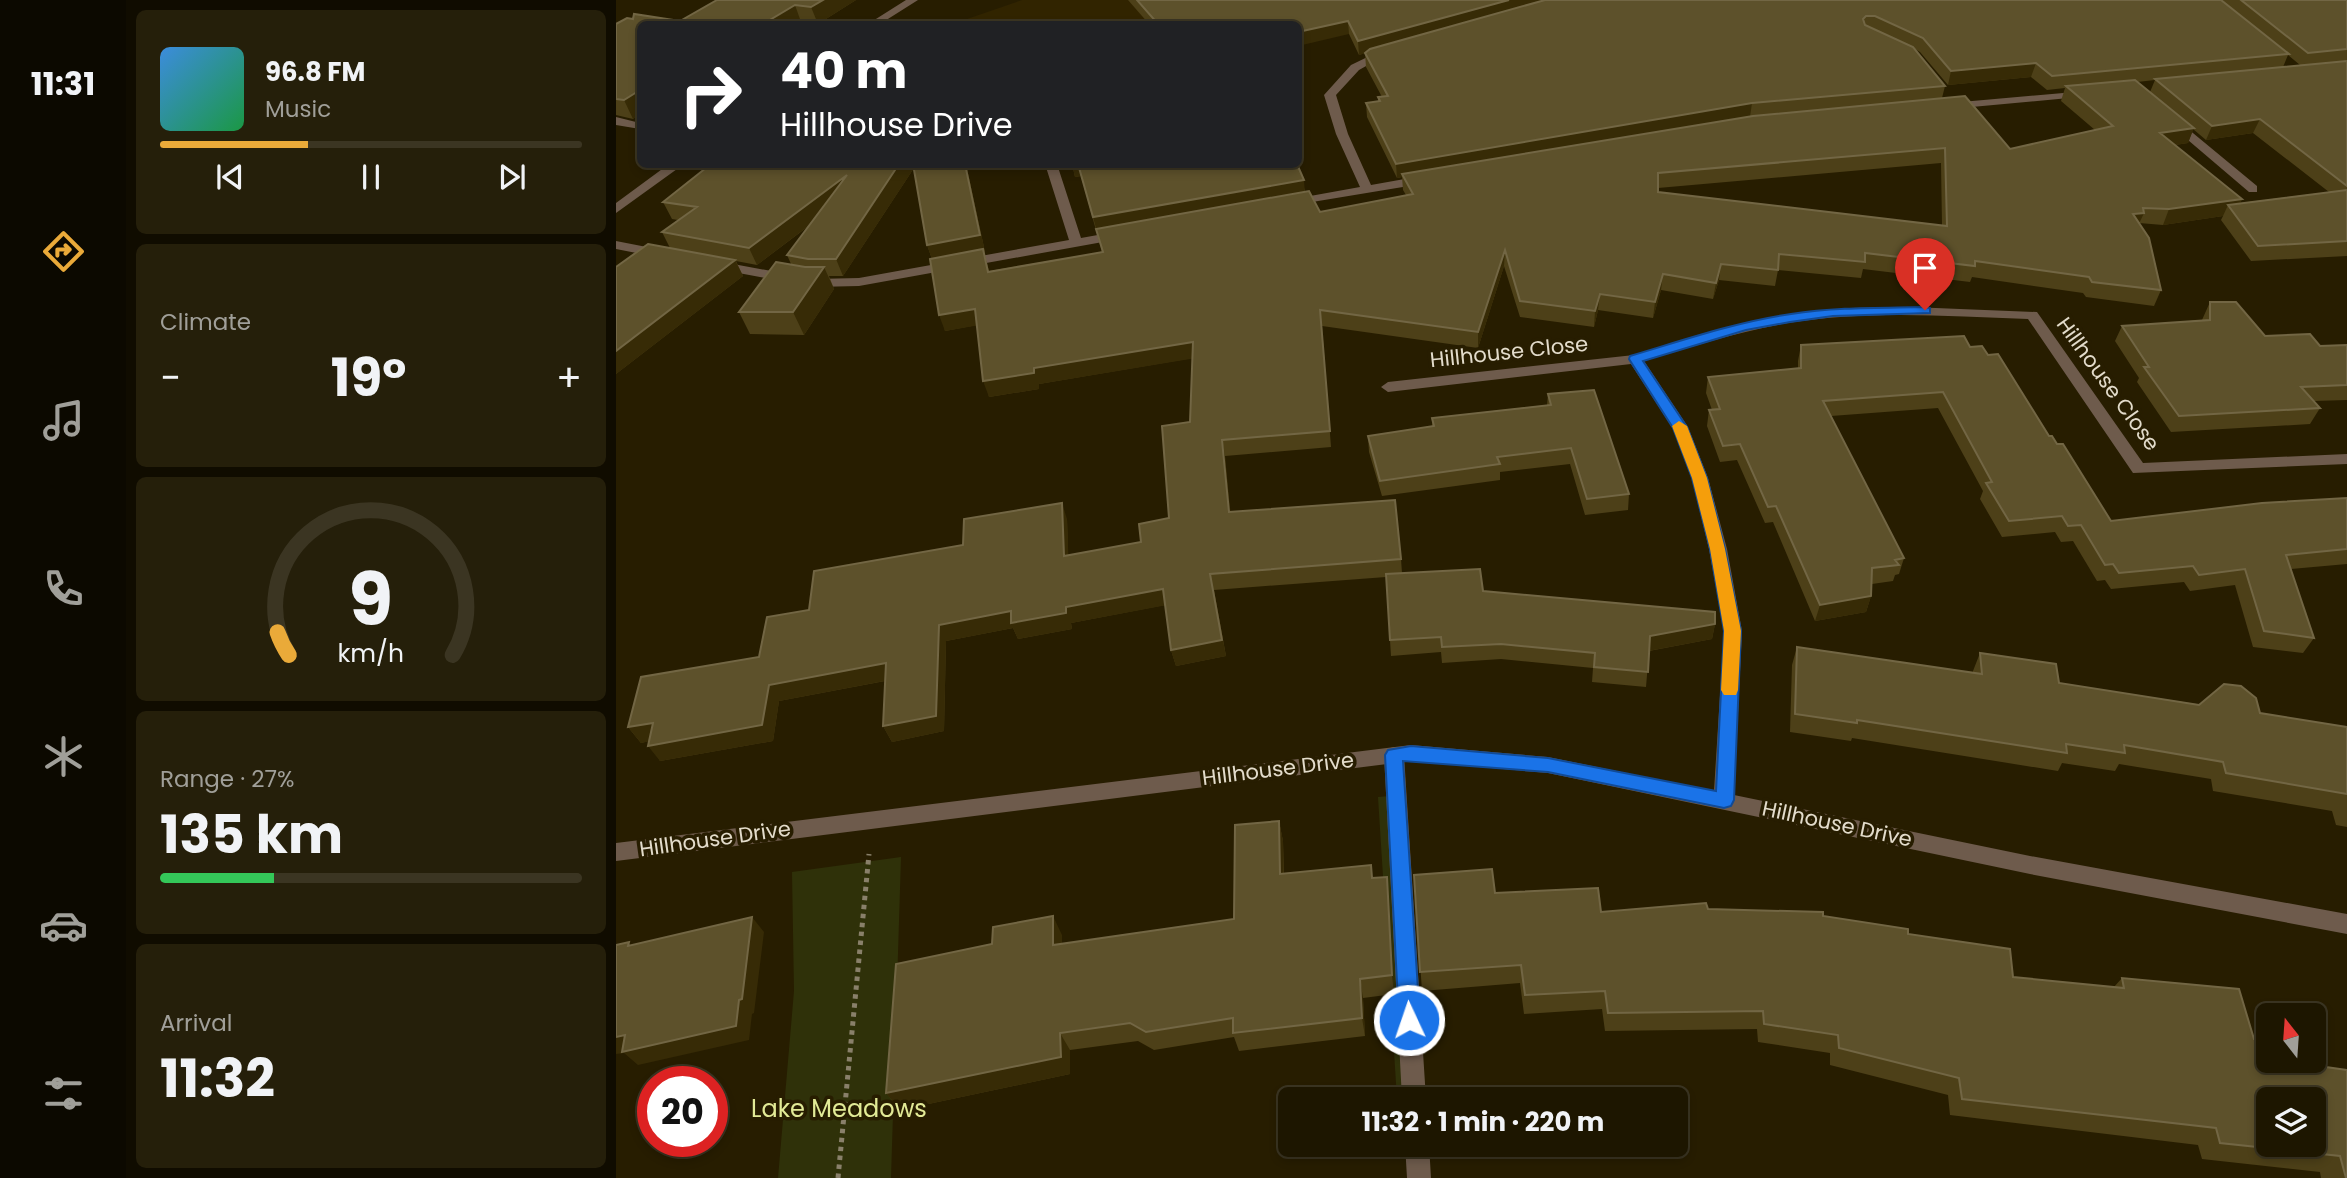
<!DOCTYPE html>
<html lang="en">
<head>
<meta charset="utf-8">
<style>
  body { margin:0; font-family:Poppins,sans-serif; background:#251f0a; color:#f1f3f6; height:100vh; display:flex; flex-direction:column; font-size:26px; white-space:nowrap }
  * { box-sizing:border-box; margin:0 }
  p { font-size:23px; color:#a09f99 }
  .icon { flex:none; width:38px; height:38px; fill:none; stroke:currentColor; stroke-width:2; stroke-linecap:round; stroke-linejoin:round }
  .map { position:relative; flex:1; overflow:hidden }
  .details { display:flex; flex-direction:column; gap:10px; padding:10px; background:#100c00; width:490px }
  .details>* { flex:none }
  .hud { position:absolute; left:21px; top:21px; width:665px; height:147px; border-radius:10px; box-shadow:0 4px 10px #0003,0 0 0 2px #3b3522; background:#202124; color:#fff; overflow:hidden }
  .needle { width:46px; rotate:343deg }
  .fabs { position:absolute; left:1640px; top:1003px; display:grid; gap:14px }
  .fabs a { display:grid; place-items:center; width:70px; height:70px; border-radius:10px; background:#1d1600; box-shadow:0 4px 10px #0003,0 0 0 2px #3b3522; font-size:35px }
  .speed { position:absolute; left:21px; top:1066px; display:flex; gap:14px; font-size:35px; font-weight:700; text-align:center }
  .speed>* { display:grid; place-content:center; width:91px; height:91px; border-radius:50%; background:#1d1600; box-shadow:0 4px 10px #0003,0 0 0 2px #3b3522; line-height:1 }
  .speed .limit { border:10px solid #d22; background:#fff; color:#111 }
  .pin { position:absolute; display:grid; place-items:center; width:60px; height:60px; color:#fff; margin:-72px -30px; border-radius:50% 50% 50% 0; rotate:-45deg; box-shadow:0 0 7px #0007 }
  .pin .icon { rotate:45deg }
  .me { position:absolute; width:77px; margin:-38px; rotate:357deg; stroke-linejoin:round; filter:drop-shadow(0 0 5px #0008) }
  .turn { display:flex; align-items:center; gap:24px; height:147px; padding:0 28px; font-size:32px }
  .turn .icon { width:91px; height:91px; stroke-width:2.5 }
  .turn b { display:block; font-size:49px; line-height:60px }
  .big { font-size:52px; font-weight:700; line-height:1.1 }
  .details .tile { flex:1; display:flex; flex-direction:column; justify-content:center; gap:10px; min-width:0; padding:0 24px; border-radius:10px; background:#251f0a }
  .details .dial { align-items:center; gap:0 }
  .dial svg { height:182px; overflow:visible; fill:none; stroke:#3b3522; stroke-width:7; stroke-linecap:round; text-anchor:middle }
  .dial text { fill:#f1f3f6; stroke:none }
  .song { display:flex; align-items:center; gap:21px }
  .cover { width:84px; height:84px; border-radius:10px; background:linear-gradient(135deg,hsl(210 70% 55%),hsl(140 70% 35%)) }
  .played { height:7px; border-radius:4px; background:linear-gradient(90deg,#eaaa39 35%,#3b3522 35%) }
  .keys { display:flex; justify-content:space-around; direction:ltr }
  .heat { display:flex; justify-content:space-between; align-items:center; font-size:38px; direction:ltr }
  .charge { height:10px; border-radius:5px; background:linear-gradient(90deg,#34c759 27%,#3b3522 0) }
  .trip { position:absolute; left:662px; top:1087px; width:410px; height:70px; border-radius:10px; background:#1d1600; box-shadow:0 4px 10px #0003,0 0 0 2px #3b3522; font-weight:700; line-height:70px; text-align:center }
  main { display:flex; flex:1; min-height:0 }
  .tab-bar { display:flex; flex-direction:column; width:126px; justify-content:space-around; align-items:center; background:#0c0900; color:#a09f99 }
  .tab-bar .icon { width:49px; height:49px }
  .tab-bar .selected { color:#eaaa39 }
  .tab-bar b { font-size:32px; color:#f1f3f6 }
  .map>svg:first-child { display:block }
</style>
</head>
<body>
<main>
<nav class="tab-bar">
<b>11:31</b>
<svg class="icon selected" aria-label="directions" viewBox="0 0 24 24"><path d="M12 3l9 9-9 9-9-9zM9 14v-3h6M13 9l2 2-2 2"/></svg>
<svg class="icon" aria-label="music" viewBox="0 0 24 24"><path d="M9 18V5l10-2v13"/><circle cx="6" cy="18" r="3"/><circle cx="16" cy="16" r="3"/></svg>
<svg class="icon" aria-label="phone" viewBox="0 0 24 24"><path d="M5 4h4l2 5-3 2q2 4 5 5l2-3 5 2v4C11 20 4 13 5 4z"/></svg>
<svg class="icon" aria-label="climate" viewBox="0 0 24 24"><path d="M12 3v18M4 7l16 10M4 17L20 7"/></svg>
<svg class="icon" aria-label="car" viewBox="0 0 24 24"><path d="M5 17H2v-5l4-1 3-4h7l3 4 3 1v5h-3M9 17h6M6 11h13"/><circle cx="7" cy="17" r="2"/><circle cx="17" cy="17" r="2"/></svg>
<svg class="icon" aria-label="filters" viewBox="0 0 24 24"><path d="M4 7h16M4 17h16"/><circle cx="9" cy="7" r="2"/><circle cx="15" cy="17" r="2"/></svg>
</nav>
<section class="details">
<div class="tile">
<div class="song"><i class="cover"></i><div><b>96.8 FM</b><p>Music</p></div></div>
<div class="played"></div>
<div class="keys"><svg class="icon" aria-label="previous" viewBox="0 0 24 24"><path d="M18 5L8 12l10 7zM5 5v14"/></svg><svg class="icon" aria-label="pause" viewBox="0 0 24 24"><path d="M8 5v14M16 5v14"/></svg><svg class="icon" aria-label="next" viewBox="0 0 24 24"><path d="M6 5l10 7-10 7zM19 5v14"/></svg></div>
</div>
<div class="tile"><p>Climate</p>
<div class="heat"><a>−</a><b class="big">19°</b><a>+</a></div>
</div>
<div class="tile dial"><svg viewBox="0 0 100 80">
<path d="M14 69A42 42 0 1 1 86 69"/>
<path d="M14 69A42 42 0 0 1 9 59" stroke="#eaaa39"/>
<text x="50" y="56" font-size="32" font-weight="700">9</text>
<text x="50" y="72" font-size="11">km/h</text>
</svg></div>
<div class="tile"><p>Range · 27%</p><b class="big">135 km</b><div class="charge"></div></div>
<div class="tile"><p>Arrival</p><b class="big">11:32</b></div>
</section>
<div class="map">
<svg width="1731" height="1178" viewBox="0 0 1731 1178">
  <rect width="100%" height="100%" fill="#271d00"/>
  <path fill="#312400" d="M406,0H690L589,24H357L351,19Z"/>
  <path fill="#2f3109" d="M785,795L810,1099H781L762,797Z
    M285,857L275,1178H162L178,991L176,872Z"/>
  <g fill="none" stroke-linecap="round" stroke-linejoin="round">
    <path stroke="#89806a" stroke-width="5" stroke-dasharray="4.5 4.5" stroke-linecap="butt" d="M222,1178L253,854"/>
    <path fill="#6e5b4c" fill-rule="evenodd" d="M0,117L24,123V129L0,125Z
      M778,747L785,749L788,755L810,1099H786L768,755L771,749Z
      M789,1144H813L815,1178H791Z"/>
    <path fill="#6e5b4c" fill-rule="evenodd" d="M290,0H302L264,24H252Z
      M768,49L777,51L743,70L720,95L732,134L755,185L811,175L817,179L811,183L672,206V200L744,187L720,134L708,95L735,65Z
      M1470,91L1474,92V96L1334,109L1328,106L1334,103Z
      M1552,119H1560L1641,186V192H1633L1552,123Z
      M53,164H68L0,213V203Z
      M429,164H441L465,238L504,231L511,235L509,238L243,286L199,287L101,269L94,265L101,261L199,279L243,278L453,240Z
      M0,241L46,250L53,254L46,258L0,249Z
      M1295,307L1421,312L1527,463L1731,454V464L1517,473L1412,319C1332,316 1251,310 1172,323C1123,331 1075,347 1028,361L1072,427L1092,478L1111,549L1126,631L1118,795L1414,856L1731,914V934L1414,874L932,773L795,761L0,861V843L795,745L932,757L1098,791L1108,631L1093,549L1076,478L1056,427L1015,364L772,392L765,387L772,382L1018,355L1111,328L1175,314L1235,308Z"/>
  </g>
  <path fill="#4d4018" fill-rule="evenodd" d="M101,0H240L202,24L185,22L24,24V114L17,119L0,115V24L17,19L64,21Z
    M512,0H1731V256L1635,261L1605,220L1607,216L1547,225L1523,223L1545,290L1538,306L1470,297L1467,293L1356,277L1354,282L1247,269L1245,278L1162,270L1159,286L1103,280L1097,299L1045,290L1037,318L982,310L978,327L904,317L888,266L862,348L706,326L715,447L609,456L614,512L785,559L786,573L867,591L1099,624L1096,639L1033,651L1030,687L976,682L977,668L885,659L826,663L825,652L775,656L770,577L598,590L610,656L560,666L555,650L549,605L455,623L456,629L402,639L397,628L330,641L328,731L276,742L267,726L269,681L163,701L157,741L44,761L33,741L25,743L12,727L143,657L193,610L347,545L451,519L452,555L525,542L553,518L574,422L577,358L423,384V389L373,397L361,325L329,331L316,259L311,245L298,168L227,276H213L218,289L188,335L134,334L123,312L175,264L171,255L194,225L141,265L120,261L127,276L0,374V267L54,248L46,232L62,220L56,219L47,202L95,164H350L369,252L368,253L373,271L486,252L465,176L459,177L456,164H681L689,191L704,212L790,195L787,190L786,177L781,178L751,117L750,103L762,101V97H766L750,67L749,53L743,55L733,34L682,24H533ZM1299,49L1304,52L1332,85L1415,77L1431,90L1449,88L1445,101L1479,130L1394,149L1326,98L1329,86ZM1672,55L1684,65L1667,67ZM1539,80L1534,92L1521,82ZM1577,129L1590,140L1637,133L1713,192L1624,203L1626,199L1559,145L1572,143ZM1325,163L1326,226L1042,192V188Z
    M1594,302L1649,336L1704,346L1731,345V400L1698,401L1704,408L1694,424L1555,432L1521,382L1523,378L1499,341L1506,326L1586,320Z
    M1185,345L1354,347L1372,355L1433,436L1495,521L1731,498V564L1675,569L1698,638L1687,653L1637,647L1619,585L1574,591L1568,582L1495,589L1489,580L1481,581L1457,541L1445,542L1439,532L1386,537L1364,499L1367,491L1322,408L1215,416L1288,558L1283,574L1279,575L1277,581L1256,584L1255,596L1250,612L1199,621L1157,522L1149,523L1121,460L1104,462L1091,426L1093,410H1096L1090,393L1092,377L1182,368V361Z
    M932,394L1013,494L1012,510L969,515L954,464L884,472V480L766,496L753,452L752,436L816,426V418L931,405Z
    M1181,647L1357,673V671L1364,653L1443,683L1731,727V827L1720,825L1716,811L1597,791L1595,779L1503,764L1499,771L1446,763L1442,771L1236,738L1235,741L1174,732L1176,665Z
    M663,821L667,841L668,874L757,878L771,877L778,994L747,998L749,1036L623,1051L618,1037L538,1050L522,1041L454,1050V1074L284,1110L270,1093L376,944L446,935V944L618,919Z
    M798,875L879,893L985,912L1092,909L1207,916L1292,934L1397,977L1498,987L1506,978L1638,1039L1698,1060L1731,1178H1705L1704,1172L1586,1159L1582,1145L1334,1115L1332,1095L1214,1065V1053L1142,1042L1141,1029L989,1031L986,1009L908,1014L904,983L806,991Z"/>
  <path fill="#372b06" d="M207,0H240L202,24L195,7Z
    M893,0H941L743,55L742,41Z
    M179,5L185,22L181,24H147Z
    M732,21L733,34L682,46V32Z
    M1420,63L1415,77L1332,85L1335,71Z
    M24,90V114L17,119L8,100Z
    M1136,103L1134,117L786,174V177L781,178L780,164Z
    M1644,119L1637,133L1590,140L1596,126Z
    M1578,128L1572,143L1538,148L1544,133Z
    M283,164L300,165L227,276L220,259Z
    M349,164H350L369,252L368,253L377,287L317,262L311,245Z
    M456,164H462L465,176L459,177Z
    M231,175L237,192L141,265L133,248Z
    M688,180L689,194L481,232L477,217Z
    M1626,199L1619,214L1612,205L1607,216L1547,225L1553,209Z
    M1528,213L1521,228L1517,214Z
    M889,250L888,266L862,348V332Z
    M119,260L127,276L0,374V351Z
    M1105,264L1103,280L1097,299L1100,283Z
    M208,267L218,289L188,335L177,312Z
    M1047,274L1045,290L1037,318L1039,302Z
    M984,294L982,310L978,327L979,311Z
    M359,309L364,325L329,331L323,315Z
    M577,342L580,358L423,384V389L373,397L367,381L418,368Z
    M606,440L609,456L616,528L613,512Z
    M446,503L451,519L453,572L448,556Z
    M594,574L610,656L560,666L555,650Z
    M547,589L551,605L455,623L456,629L402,639L397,628L330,641L328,731L276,742L267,726L323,625L395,611Z
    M1255,596L1250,612L1199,621L1204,605Z
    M1099,624L1096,639L1032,651L1034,636Z
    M270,663L279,679L163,701L157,741L44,761L32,746L153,685Z
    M37,723L49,738L25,743L12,727Z
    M663,821L667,841L668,894L664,874Z
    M771,877L773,897L778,994L776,975Z
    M437,916L446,935V964L437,945Z
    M136,917L148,932L138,1013L136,1014L133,1040L22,1065L8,1053L0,1054V1037L123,1000Z
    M744,979L747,998L749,1036L746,1018Z
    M444,1033L454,1050V1074L284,1110L270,1093Z"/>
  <path fill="#5d512b" stroke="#726644" stroke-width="2" fill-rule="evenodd" d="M101,0H207L195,7L179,5L147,24H24V90L8,100L0,99V24L11,18L17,19L18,14L64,21Z
    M521,0H893L742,41L732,21L682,32V24H542Z
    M929,0H1605L1673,54L1436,76L1420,63L1335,71L1307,38L1259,16H1250L1247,19L1249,25L1297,47L1329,86L1136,103L780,164L750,103L764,101L762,97L772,96L749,53L754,49Z
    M1625,0H1731V49L1692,53Z
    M1731,61V186L1644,119L1596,126L1539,79Z
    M1519,80L1578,128L1544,133L1626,199L1553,209L1527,208L1528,213L1517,214L1533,238L1545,290L1476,282L1473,277L1359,261V266L1249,253V262L1163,254L1162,270L1105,264L1100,283L1047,274L1039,302L984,294L979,311L904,301L889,250L862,332L704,310L714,431L606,440L613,512L779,500L785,559L594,574L606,640L555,650L547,589L450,607V613L395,623V611L323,625L320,716L267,726L270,663L153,685L146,725L32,746L37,723L12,727L25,677L143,657L151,617L193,610L198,571L347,545L348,519L446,503L448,556L525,542L523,524L553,518L546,426L574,422L577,342L418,368V373L367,381L359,309L323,315L314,259L367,249L372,272L487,252L480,229L693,191L704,212L797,194L786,174L1137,116L1349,96L1394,149L1497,126L1450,86ZM1329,148L1331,226L1042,192V173Z
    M95,164H283L220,259H192L171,255L231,175L133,248L46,232L81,207L47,202Z
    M297,164H349L364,235L311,245Z
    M462,164H681L688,180L477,217Z
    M1731,190V241L1642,246L1612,205Z
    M32,244L119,260L0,351V267Z
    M160,262L189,267H208L177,312H123Z
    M1594,302H1620L1649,336L1694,334L1704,346L1731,345V385L1685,387L1704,408L1563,416L1528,367H1533L1506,326L1594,320Z
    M1348,336L1354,347L1366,346L1372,355L1382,354L1433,436H1436L1441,444H1447L1495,521L1646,503L1731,498V549L1670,555L1698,638L1648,631L1629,569L1583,575L1577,566L1503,573L1497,564L1489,565L1465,525L1452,526L1446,516L1393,521L1370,483L1376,482L1327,392L1207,401L1288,558L1279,560L1283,565L1256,568L1255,596L1204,605L1160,506L1152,507L1124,444L1107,446L1093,410L1104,409L1092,377L1185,368V345Z
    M978,390L1013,494L971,499L955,448L881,457L884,464L764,481L752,436L818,426L816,418L935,405L932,394Z
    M864,569L867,591L1099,612V624L1034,636L1032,672L978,667L979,653L885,644L826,647L825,637L774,640L770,574Z
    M1181,647L1366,674L1364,653L1440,664L1443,683L1583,705L1608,684L1625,686L1640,698L1644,713L1731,727V794L1610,773L1607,762L1508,745L1509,753L1450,744L1451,753L1241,720V723L1179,714Z
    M663,821L664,874L755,865L756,878L771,877L776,975L744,979L746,1018L617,1033V1018L530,1032L514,1023L444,1033L445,1057L270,1093L280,964L376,944L377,927L437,916V945L618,919L619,825Z
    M876,869L879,893L982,888L985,912L1090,903L1092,909L1207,912V916L1292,929V934L1394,949L1397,977L1508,988L1506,978L1623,989L1638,1039L1652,1041V1060H1698V1049L1703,1066L1731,1070V1178H1730L1724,1156L1604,1143L1600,1128L1346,1099L1343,1078L1223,1048L1222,1035L1148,1024L1147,1011L992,1013L989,991L909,995L905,965L804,972L798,875ZM1652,1099H1698V1144H1652Z
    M136,917L126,999L123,1000L120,1026L6,1052L9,1035L0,1037V945L13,942L12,946Z"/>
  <path fill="#1a73e8" stroke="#114b97" stroke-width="2" d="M1309,307L1314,308V313L1217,316L1174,322L1130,330L1027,361L1071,427L1091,478L1109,549L1125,631L1118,800L1115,806L1108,808L932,772L787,761L804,1020L801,1027L793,1029L786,1027L783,1020L769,755L772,750L795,746L932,758L1100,791L1108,631L1094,549L1076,478L1057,428L1013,359L1014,356C1068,340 1120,322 1175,314C1220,307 1264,308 1309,307Z"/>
  <path fill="#f59e0b" d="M1063,421L1071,426L1091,478L1109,549L1125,631L1122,690L1120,695H1108L1105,690L1108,631L1094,549L1076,478L1056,426Z"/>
  <g text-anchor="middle" stroke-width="7" stroke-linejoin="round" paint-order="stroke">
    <g font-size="21" fill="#e3dccb" stroke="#271d00">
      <text transform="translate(893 352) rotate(-6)" y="7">Hillhouse Close</text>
      <text transform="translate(1492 384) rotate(54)" y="7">Hillhouse Close</text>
      <text transform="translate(662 769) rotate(-7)" y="7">Hillhouse Drive</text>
      <text transform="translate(1221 824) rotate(12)" y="7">Hillhouse Drive</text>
      <text transform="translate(99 839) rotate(-8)" y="7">Hillhouse Drive</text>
    </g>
    <g font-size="24" fill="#e2ea96" stroke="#271d00">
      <text x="223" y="1117">Lake Meadows</text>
    </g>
  </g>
</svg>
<div class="fabs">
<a><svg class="needle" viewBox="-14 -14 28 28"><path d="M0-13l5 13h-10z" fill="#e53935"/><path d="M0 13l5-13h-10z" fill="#a09f99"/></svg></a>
<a><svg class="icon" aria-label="layers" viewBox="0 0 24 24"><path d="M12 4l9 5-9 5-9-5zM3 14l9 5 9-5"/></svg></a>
</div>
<div class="speed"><div class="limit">20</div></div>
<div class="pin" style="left:1309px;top:310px;background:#d93025"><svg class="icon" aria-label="arrive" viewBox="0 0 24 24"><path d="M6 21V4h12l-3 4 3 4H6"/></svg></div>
<svg class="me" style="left:793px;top:1020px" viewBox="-20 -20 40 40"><circle r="17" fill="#1a73e8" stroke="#fff" stroke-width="3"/><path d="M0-11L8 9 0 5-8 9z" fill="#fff"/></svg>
<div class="trip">11:32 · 1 min · 220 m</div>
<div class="hud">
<div class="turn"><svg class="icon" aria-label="right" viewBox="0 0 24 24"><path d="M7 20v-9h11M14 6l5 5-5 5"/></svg><div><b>40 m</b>Hillhouse Drive</div></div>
</div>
</div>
</main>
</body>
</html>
